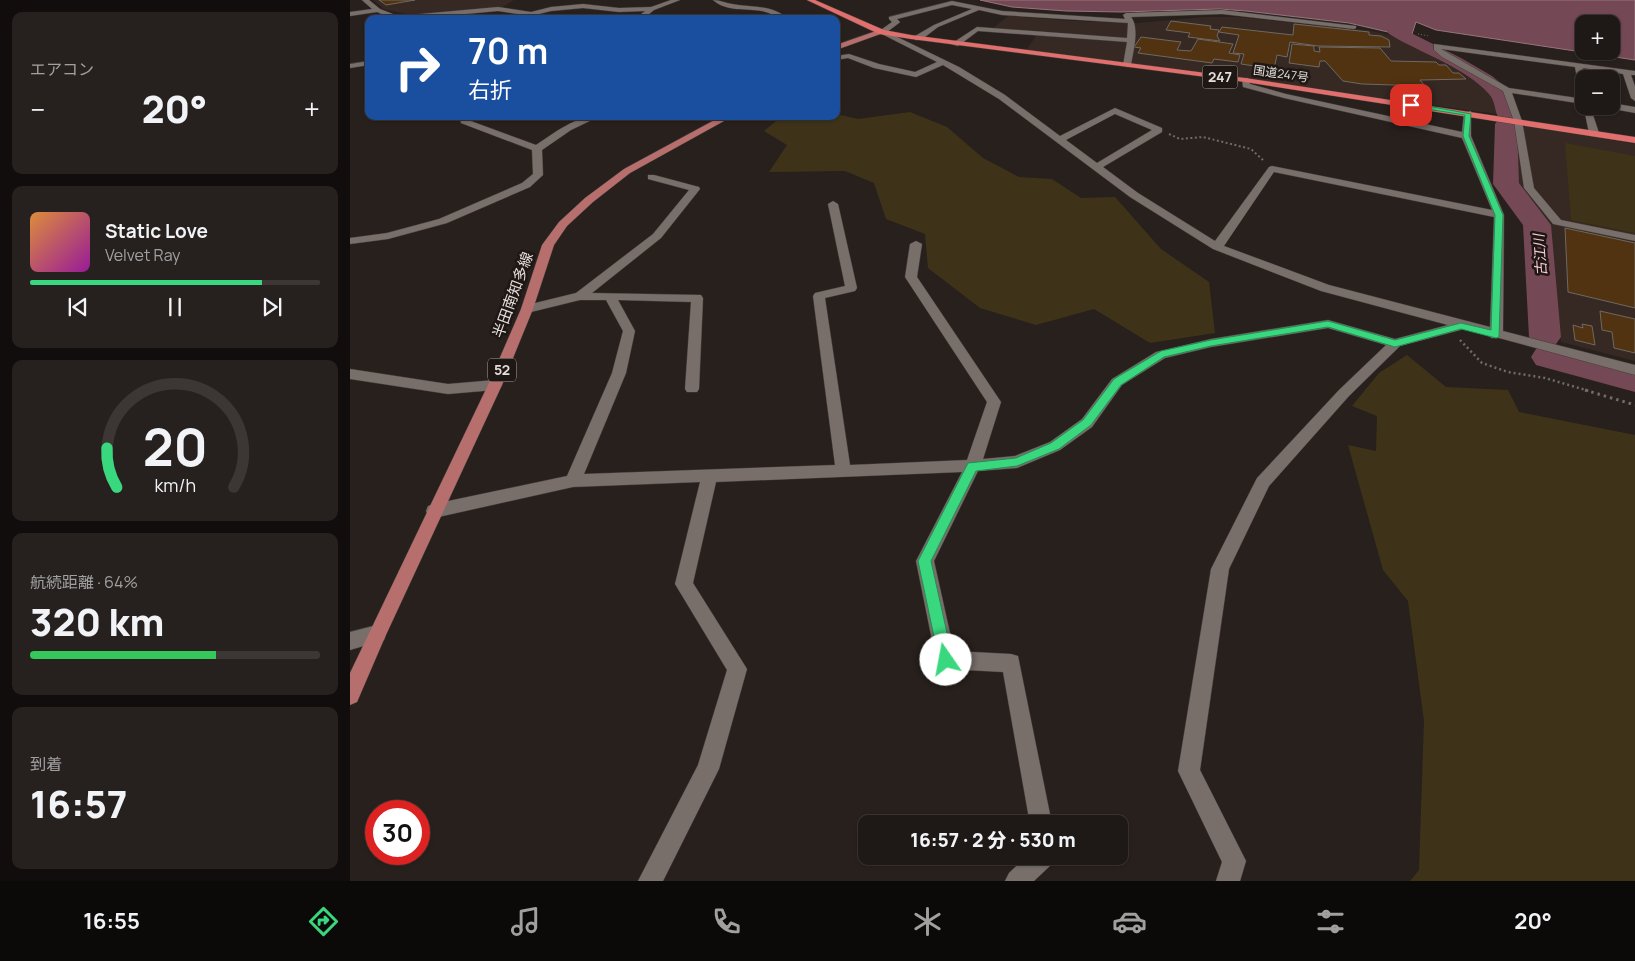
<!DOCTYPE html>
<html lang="ja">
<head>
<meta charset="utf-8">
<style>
  body { margin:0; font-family:Manrope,"Noto Sans JP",sans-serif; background:#26211f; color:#f1f3f6; height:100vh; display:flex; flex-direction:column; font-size:19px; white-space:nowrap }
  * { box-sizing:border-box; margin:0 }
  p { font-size:16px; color:#a1a0a1 }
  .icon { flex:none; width:28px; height:28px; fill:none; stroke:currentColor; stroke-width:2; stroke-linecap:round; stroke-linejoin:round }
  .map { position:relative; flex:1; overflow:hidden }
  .side { display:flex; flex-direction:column; gap:12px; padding:12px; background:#100d0c; width:350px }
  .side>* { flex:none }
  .guide { position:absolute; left:15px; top:15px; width:475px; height:105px; border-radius:10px; box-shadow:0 1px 4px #0004,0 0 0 1px #3c3735; background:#1a4fa0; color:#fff; overflow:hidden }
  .fabs { position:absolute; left:1225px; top:15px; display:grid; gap:10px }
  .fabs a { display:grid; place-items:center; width:45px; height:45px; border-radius:10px; background:#1e1816; box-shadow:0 1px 4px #0004,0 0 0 1px #3c3735; font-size:25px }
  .speed { position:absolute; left:15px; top:800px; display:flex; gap:10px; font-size:25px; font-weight:700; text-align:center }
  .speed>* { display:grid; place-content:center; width:65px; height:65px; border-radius:50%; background:#1e1816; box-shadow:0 1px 4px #0004,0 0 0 1px #3c3735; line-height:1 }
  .speed .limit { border:8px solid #d22; background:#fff; color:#111 }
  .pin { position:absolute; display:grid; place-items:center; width:42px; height:42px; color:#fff; margin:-21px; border-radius:10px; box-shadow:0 2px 8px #0006 }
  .me { position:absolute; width:55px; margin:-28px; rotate:348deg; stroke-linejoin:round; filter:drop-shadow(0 0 4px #0008) }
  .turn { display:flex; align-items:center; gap:18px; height:105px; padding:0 20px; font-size:22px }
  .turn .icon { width:65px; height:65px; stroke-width:2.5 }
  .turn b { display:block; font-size:35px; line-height:42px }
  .big { font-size:38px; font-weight:800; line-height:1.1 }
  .side .card { flex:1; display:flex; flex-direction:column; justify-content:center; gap:8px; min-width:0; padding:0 18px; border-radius:10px; background:#26211f }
  .side .dial { align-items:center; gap:0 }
  .dial svg { height:130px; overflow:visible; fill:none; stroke:#3c3735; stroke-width:7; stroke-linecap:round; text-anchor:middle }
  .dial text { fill:#f1f3f6; stroke:none }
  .song { display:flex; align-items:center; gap:15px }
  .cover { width:60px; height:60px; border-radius:8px; background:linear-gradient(135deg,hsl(30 70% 55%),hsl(300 70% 35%)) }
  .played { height:5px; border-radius:2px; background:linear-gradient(90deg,#39d87f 80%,#3c3735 80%) }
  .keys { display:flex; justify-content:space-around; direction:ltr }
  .heat { display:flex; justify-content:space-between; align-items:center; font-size:28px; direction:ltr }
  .charge { height:8px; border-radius:4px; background:linear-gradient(90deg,#34c759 64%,#3c3735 0) }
  .trip { position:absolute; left:508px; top:815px; width:270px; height:50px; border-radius:10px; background:#1e1816; box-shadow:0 1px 4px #0004,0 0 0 1px #3c3735; font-weight:800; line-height:50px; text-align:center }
  .tabs { display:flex; height:80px; justify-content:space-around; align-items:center; background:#0c0a09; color:#a1a0a1 }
  .tabs .icon { width:35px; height:35px }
  .tabs .selected { color:#39d87f }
  .tabs b { font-size:22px; color:#f1f3f6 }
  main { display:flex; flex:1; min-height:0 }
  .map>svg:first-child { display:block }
</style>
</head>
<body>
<main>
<section class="side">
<div class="card"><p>エアコン</p>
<div class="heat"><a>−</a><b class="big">20°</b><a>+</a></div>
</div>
<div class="card">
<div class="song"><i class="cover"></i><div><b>Static Love</b><p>Velvet Ray</p></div></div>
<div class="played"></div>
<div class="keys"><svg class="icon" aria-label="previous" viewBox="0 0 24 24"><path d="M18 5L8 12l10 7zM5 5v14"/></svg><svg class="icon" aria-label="pause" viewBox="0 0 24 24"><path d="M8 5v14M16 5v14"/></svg><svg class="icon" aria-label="next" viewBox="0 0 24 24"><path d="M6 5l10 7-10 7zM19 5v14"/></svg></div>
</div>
<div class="card dial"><svg viewBox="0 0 100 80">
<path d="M14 69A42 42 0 1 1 86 69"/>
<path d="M14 69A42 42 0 0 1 8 45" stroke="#39d87f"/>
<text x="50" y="56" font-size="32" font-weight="700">20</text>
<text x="50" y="72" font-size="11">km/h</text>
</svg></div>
<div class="card"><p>航続距離 · 64%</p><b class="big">320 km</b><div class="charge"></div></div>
<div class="card"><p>到着</p><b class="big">16:57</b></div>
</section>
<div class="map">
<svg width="1285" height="881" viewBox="0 0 1285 881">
  <rect width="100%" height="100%" fill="#28201d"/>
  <path fill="#362822" d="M23,0H171H164L151,8L59,15L34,9Z
    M658,16L725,21L787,23L854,17H887L1016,30L1039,35L1067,47L1122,76L1138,88L1147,100V114L676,50L689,32L643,28Z
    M1160,123L1285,144V361L1211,342L1199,225L1170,188Z"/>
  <path fill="#3e3318" d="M560,112L597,127L633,158L669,177L702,179L731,198L765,197L811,249L859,282L865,333L800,343L744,309L686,325L630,308L578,268L575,234L536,219L524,183L495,171L419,172L437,145L414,131L432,116H486V114L508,119Z
    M1215,143L1285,156V233L1221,220Z
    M1057,355L1096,387L1158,390L1169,412L1285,435V881H1060L1069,870L1074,721L1058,601L1033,570L998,445L1026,451L1027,416L1002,406L1029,373Z"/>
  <path fill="#754856" stroke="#96757e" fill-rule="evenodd" d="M630,0H1285V60L1086,30L1066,22L1062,34L1045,30L1038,32L999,23L896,11L869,9L771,12L716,11L662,7ZM1234,24H1261V51H1234Z"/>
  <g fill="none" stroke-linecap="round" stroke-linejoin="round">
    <path fill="#754856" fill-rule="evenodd" d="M1045,25L1111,58L1142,76L1153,85L1164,100L1168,115L1164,120L1167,124L1169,183L1201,225L1211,337L1206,344L1199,346L1285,368V392L1186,365L1181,357L1186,349L1194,347L1184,344L1179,337L1173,225L1143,184L1145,124L1149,119C1144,111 1146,102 1139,94C1115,67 1070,53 1039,34L1036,30L1039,26Z"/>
  </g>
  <path fill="#513311" stroke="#6f6962" d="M29,0H65L36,5Z
    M821,21L861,26L860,29L869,30L867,36L870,41L838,37L840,33L816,30Z
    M944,24L1019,32V35L1031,36L1039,40L1040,47L968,46L940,42L937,57L927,55L924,69L891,64L894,54L883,53L889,35L869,32L872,27L943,35Z
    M791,37L831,42L827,50L841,51L848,39L883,44L879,53L890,55L888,62L864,59L862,63L788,53L791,48L784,47Z
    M942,44L964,46V51L970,52L969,47L1030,48L1041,61L1086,62L1089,65H1096L1103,73H1109L1116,79L1070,80L1075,86L1012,84L993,81L975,61H970L969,67L939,63Z
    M1215,228L1285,243V308L1218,292Z
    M1250,311L1285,319V353L1264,348L1262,332L1252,330Z
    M1232,324L1242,326L1245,345L1225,340L1223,325L1233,328Z"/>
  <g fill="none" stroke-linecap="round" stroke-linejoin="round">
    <g stroke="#433d3a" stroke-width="1">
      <path id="minor" d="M12,0H19L30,9L48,16L148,7L181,12L201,7L233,4L269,8L301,7L321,0H330L304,10L293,19H285L295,11L269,12L233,8L201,11L181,16L148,11L62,19H43L27,12L0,16V12L22,9Z
        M363,0C370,0 375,3 382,4C402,8 422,4 438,19C428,19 422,13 412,11C396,8 376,12 363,0Z
        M602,1L652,11L775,19L773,15L776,13L872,10L1006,26V28L1004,29L872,14L781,17C790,28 783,52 781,65L777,67L773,65L777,42L628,31L608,46L601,44L627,27L777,38L778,23L652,15L629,10L588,27L571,40H565V36L584,25L622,9L602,5L547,19L550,22L549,23L537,32L609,67L655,95L710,136L765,108L812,128V132L753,167L788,193L865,241L919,167L922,166L1142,210L1112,138L934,98L893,87L892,78H898L900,84L936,94L1112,132L1114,113L1121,111V136L1154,215L1153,331L1285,365V375L1149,338H1141L1140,336L1114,329L1050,346L999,396L919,486L879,569L850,770L896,861L890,881H866L872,862L828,771L861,569L907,478L989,390L1036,345L978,328L861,347L815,358L772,385L742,427L710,450L667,468L628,471L584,561L604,651L661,654L668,656L702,824H680L653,672L596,669L589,666L586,660L566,561L612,472L366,482L343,583L397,669L369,769L313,881H288L348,765L377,670L325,584L350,482L223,487L84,518L78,516L76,511L78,506L84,504L217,476L262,373L273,331L256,300H230L177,313L171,309L173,306L226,293L303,234L339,190L298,179V175H304L349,187L350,189L311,238L242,293L351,295L353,298L349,389L347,392H337L335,389L341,302L268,300L285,331L276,373L234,474L485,465L463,296L465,293L495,286L478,204L483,201L488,204L507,288L505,291L475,298L500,465L617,460L637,402L555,277L560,244L566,241L572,244L567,277L651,402L633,459L665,456L700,442L732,419L762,379L806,352L861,339L978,320L1045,339L1098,325L971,291L863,249L780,197L649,99L593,65L566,77L524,68L498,58L486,60V56L499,54L529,64L565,72L587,62L528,32L542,22L539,19V17ZM765,114L802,130L747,163L716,140ZM924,172L1144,217L1140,327L979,285L874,246Z
        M1084,44L1285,71V75H1281L1285,86V101L1281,98L1273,74L1233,68L1235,79L1234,97L1230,95L1225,67L1091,49L1159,88L1234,99V106H1240L1249,133L1247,135L1244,136L1239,133L1233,104L1162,93L1172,121L1184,188L1211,220L1285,235V241L1203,224L1174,188L1164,121L1153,91L1092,57L1084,50Z
        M19,61V65L0,68V64Z
        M1261,103L1285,107V113L1258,108L1257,106H1261Z
        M110,116H118V120L186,145C206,132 225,116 250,116L221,130L192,150L193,175L180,187L97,223L38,239L0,244V238L37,233L89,219L172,183L183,174L182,150L111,123Z
        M0,369L98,384L145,380L150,382L152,385L150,388L145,390L98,394L0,379Z
        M27,625L34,628L36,634L34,640L0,650V632Z
        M677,856H705L702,864L684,881H655L659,873Z"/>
    </g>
    <g stroke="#433d3a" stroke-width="1">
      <path id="major" d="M529,30L536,32L486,50V45Z
        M372,116H383L280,173L243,202L217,226L204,245L183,309L152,385L35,637L7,702L0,705V673L138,385L171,309L192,245L209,222L235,198L274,169Z"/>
    </g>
    <g stroke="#433d3a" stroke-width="1">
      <path id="highway" d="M457,0H465L534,30L561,35L895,78L1285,137V143L895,82L561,39L529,34Z"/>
    </g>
    <path stroke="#716a67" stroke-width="1" stroke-dasharray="1 2" stroke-linecap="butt" d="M1068,34L1079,36"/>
    <path stroke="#716a67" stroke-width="2" stroke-dasharray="2 2.5" stroke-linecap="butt" d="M819,134L830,139L853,137L901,149L913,160"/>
    <path stroke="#716a67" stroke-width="2.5" stroke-dasharray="2 3" stroke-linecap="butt" d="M1110,340L1132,363L1158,372L1195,378L1239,391"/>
    <path stroke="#716a67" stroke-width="3" stroke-dasharray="2.5 4" stroke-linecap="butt" d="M1235,390L1285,405"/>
    <use href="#minor" fill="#786e6a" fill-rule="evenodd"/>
    <use href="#major" fill="#b66f6c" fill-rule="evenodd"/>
    <use href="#highway" fill="#e06f6e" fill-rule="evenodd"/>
  </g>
  <path fill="#39d87f" stroke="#258c53" d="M1061,103L1121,114L1119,136L1153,215L1149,337L1146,338L1111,329L1045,347L978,327L861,346L814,357L771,385L741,425L709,449L667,466L626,471L581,561L603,660L601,665L596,667L590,665L568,561L618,463L666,458L701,443L733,420L764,379L811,351L861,340L978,321L1045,340L1111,323L1141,330L1145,215L1113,136L1115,115L1058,106L1057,105Z"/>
  <g text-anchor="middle" stroke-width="5" stroke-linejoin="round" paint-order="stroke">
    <g font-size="12" fill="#e3dedb" stroke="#1e1714">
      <text transform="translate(931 74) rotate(8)" y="4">国道247号</text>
    </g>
    <g fill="#1e1714" stroke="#a8a29f" stroke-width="1">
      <rect x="852.5" y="65.5" width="35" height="23" rx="4"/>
      <rect x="138" y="358.5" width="28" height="23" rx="4"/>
    </g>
    <g font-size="14" font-weight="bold" fill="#e3dedb">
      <text x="870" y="82">247</text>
      <text x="152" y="375">52</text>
    </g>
    <g font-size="14" font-style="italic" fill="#facad7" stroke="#1e1714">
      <text transform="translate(1190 255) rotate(-94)" y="5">古江川</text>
    </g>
    <g font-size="15" fill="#e3dedb" stroke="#1e1714">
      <text transform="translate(163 295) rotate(-70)" y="5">半田南知多線</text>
    </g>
  </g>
</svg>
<div class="fabs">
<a>+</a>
<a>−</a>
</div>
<div class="speed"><div class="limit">30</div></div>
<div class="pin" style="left:1061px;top:105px;background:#d93025"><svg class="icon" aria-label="arrive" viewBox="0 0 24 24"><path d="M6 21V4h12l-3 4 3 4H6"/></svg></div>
<svg class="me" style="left:596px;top:660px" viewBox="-20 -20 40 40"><circle r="19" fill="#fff"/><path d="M0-13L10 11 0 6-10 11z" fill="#39d87f"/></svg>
<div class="trip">16:57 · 2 分 · 530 m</div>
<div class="guide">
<div class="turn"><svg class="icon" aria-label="right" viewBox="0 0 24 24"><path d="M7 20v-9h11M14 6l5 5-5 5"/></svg><div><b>70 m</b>右折</div></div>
</div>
</div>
</main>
<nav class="tabs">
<b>16:55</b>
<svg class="icon selected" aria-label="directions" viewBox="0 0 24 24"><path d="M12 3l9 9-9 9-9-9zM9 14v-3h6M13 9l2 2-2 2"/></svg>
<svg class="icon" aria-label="music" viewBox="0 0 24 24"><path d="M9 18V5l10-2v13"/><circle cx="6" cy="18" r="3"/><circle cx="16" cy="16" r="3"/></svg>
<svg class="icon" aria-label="phone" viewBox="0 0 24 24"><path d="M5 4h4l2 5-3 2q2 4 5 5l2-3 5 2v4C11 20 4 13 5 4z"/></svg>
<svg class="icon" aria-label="climate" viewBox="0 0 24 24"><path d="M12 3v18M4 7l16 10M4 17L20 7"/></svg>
<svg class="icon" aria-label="car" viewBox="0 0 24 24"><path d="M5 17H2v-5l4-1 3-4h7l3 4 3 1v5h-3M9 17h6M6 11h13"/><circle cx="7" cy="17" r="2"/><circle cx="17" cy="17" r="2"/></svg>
<svg class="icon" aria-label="filters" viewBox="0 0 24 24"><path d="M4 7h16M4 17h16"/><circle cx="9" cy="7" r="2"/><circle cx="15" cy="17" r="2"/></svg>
<b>20°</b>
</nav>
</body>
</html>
